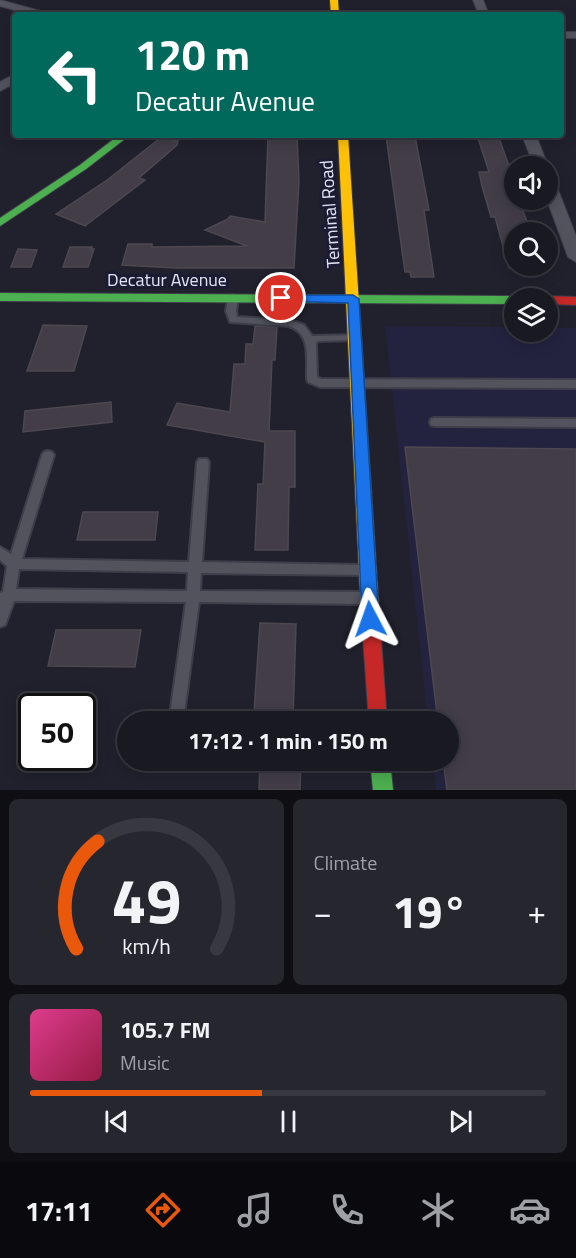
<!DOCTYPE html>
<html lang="en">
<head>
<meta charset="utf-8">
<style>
  body { margin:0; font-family:"Titillium Web",sans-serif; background:#26262f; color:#f1f3f6; height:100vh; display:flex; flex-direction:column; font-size:22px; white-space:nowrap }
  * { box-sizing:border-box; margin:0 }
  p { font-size:20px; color:#9fa0a5 }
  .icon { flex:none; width:33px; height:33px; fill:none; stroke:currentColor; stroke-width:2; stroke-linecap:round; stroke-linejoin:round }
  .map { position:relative; height:790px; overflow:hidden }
  .details { display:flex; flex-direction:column; gap:9px; padding:9px; background:#0e0e13; flex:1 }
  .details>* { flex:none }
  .top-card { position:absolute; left:12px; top:12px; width:552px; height:126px; border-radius:6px; box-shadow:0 3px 15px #0003,0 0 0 2px #373840; background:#00695c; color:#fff; overflow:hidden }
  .tools { position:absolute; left:504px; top:156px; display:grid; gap:12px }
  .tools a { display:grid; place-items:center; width:54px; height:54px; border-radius:50%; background:#191922; box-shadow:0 3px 15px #0003,0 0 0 2px #373840; font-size:30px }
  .speed { position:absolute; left:18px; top:693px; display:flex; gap:12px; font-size:30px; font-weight:700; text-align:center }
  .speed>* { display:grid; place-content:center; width:78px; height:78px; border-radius:50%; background:#191922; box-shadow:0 3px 15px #0003,0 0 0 2px #373840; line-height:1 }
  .speed .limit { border:3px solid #111; border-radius:9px; background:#fff; color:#111 }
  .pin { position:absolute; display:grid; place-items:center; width:51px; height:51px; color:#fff; margin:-26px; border:3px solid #fff; border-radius:50%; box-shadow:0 2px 6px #0007 }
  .me { position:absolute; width:66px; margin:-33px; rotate:356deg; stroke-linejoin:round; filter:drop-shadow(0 0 4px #0008) }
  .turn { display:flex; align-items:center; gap:21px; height:126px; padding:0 24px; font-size:27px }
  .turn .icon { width:78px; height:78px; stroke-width:2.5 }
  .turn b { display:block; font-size:42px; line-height:51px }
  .big { font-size:45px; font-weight:700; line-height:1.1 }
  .details .widget { flex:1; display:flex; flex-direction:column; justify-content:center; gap:9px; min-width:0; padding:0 21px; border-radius:9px; background:#26262f }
  .details .dial { align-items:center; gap:0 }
  .dial svg { height:156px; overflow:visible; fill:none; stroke:#373840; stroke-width:7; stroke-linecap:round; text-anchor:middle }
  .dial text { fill:#f1f3f6; stroke:none }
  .song { display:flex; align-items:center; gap:18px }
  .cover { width:72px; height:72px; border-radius:9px; background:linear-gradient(135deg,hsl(330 70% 55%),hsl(340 70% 35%)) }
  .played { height:6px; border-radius:3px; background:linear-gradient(90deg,#ea580c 45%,#373840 45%) }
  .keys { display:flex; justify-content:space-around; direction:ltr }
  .heat { display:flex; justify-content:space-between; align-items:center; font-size:33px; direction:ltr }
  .details .tiles { flex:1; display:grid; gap:9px; grid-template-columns:1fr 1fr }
  .widget:last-child { grid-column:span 2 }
  .trip { position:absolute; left:117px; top:711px; width:342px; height:60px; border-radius:30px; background:#191922; box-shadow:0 3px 15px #0003,0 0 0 2px #373840; font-weight:700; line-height:60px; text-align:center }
  .tab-bar { display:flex; height:96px; justify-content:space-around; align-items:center; background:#0a0a0e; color:#9fa0a5 }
  .tab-bar .icon { width:42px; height:42px }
  .tab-bar .selected { color:#ea580c }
  .tab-bar b { font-size:27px; color:#f1f3f6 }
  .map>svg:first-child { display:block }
</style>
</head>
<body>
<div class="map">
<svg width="576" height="790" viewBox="0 0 576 790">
  <rect width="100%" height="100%" fill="#21212d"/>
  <path fill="#24233f" d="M385,326L514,327V332H548V328H576V790H436L433,761L448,760V722L428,721Z"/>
  <path fill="#423d47" stroke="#4d4750" stroke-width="1.5" d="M164,135H169L174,141H178L177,145L139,178L145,180L85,226L56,214L106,181Z
    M268,135H297L299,181L294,268H175L122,265L128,244H152V247L247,246L205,230L228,219L230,216L265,222Z
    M477,135H498L509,166L508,169L514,188V200H519L531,232H514V267L509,268L495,217H491L482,186L479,172H489Z
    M386,136H415L429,210H424L434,277H411L410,272H405Z
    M70,247H92L91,249H94L88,267H63Z
    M18,249L37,250L31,267H11Z
    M43,325L87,326L74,371H27Z
    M255,326L277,327L275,360H272L269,431H295V487H289L288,550H255L258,484H263L265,442L167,425L177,403L230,412L234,364H245L246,344H253Z
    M111,402L112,422L23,432L25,411Z
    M405,447L576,449V790H447L443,760H448V722H438Z
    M83,512H158L155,540H77Z
    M260,623L296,624L293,722H262L263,712H254Z
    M56,630H141L135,667L48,666Z
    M260,760H301L300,790H259Z"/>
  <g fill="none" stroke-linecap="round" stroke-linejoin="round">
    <g stroke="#3e3e4a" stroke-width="4">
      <path id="lane" d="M233,295L238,298L236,311L237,317L290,320L304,325L312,336L358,335L360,337L355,340L318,341L316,343L317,377L321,379L576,380V388L320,387L308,382L307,379C306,359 312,334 289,326L230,322L226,311L228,298Z
        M435,418L576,419V427L435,426L431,425L430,422L431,419Z
        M48,451L52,452L54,455L22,559L189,562L197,462L199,459H207L209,462L202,562L364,565L368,566L370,570L368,574L364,575L201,573L200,591L365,592L370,594L372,598L370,602L365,604L199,602L183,722H169L186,602L14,601L5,625L0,627V593L3,592L7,566L0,560V547L11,554L42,455L44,452ZM19,569L188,572L187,591L16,589Z"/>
    </g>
    <g stroke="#3e3e4a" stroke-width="2">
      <path id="street" d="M0,0L48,13L49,15H32L0,6Z
        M473,0H483L489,15H479Z
        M561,32H576V38H561Z
        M15,74V83L0,91V82Z
        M522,135H536L548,166V167L534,166Z
        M548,178L555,182L576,236V262L568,257L547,200Z"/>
    </g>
    <g stroke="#3e3e4a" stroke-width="2">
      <path id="fast" d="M119,135H130L86,169L0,226V218L80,165Z
        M0,293L514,296L519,298H514V304L0,301Z
        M370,760H390L393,790H373Z"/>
    </g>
    <g stroke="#3e3e4a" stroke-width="2">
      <path id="slow" d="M330,0H338L339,15H331Z
        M338,135H348L379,610L376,615L370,618L364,615L361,610Z"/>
    </g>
    <g stroke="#3e3e4a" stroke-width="2">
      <path id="jam" d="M548,296L576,297V305L548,304V298H543Z
        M370,602L376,605L379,610L387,722H369L361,610L364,605Z"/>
    </g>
    <use href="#lane" fill="#52535d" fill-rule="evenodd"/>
    <use href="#street" fill="#52535d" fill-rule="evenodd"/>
    <use href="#fast" fill="#4caf50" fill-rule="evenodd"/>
    <use href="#slow" fill="#ffc107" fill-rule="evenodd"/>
    <use href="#jam" fill="#c62828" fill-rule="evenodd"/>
  </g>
  <path fill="#1a73e8" stroke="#114b97" stroke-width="1.5" d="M281,295H353L359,299L379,619L376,624L370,627L364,624L362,619L348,303L277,301V296Z"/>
  <g text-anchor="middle" stroke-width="6" stroke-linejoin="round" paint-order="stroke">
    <g font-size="18" fill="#e2e3f4" stroke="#1b1b33">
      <text transform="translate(330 214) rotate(-94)" y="6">Terminal Road</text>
      <text x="167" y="286">Decatur Avenue</text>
    </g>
  </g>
</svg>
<div class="tools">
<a><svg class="icon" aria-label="sound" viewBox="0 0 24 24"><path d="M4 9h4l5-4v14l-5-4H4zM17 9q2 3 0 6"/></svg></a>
<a><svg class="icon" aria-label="search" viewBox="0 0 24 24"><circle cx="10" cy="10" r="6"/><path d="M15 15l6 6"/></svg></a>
<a><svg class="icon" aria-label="layers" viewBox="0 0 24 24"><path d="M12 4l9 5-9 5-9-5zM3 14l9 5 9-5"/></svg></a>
</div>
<div class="speed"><div class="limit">50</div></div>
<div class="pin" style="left:281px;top:298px;background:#d93025"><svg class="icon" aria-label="arrive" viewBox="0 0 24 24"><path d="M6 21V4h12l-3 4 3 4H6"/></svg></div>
<svg class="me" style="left:370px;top:619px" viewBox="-20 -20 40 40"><path d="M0-17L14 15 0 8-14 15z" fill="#1a73e8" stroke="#fff" stroke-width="4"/></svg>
<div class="trip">17:12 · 1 min · 150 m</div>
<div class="top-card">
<div class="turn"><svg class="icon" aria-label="left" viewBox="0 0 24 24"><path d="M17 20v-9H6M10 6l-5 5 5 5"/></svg><div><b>120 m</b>Decatur Avenue</div></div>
</div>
</div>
<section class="details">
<div class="tiles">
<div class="widget dial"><svg viewBox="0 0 100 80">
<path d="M14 69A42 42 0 1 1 86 69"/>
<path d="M14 69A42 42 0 0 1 25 14" stroke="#ea580c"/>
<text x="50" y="56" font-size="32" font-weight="700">49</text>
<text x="50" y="72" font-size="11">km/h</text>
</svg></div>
<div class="widget"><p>Climate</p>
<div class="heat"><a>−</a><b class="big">19°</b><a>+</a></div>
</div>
<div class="widget">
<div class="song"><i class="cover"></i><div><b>105.7 FM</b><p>Music</p></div></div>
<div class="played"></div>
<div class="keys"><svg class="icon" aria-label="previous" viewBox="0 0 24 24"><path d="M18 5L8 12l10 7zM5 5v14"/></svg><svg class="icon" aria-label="pause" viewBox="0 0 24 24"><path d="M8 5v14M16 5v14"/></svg><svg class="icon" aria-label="next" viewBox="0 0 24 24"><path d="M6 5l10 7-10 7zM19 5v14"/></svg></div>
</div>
</div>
</section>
<nav class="tab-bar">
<b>17:11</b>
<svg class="icon selected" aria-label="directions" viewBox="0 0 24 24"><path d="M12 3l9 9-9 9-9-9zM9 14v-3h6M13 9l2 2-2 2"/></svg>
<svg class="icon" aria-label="music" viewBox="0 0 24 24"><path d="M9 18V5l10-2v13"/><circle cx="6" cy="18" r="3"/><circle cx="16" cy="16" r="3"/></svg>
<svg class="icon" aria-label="phone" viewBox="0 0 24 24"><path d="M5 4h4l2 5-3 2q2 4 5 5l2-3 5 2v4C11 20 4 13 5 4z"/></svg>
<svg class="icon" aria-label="climate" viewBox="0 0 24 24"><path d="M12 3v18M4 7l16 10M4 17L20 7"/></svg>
<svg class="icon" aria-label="car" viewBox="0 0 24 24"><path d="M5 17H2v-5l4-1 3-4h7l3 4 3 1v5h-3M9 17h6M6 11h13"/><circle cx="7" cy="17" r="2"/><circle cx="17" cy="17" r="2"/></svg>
</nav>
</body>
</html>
